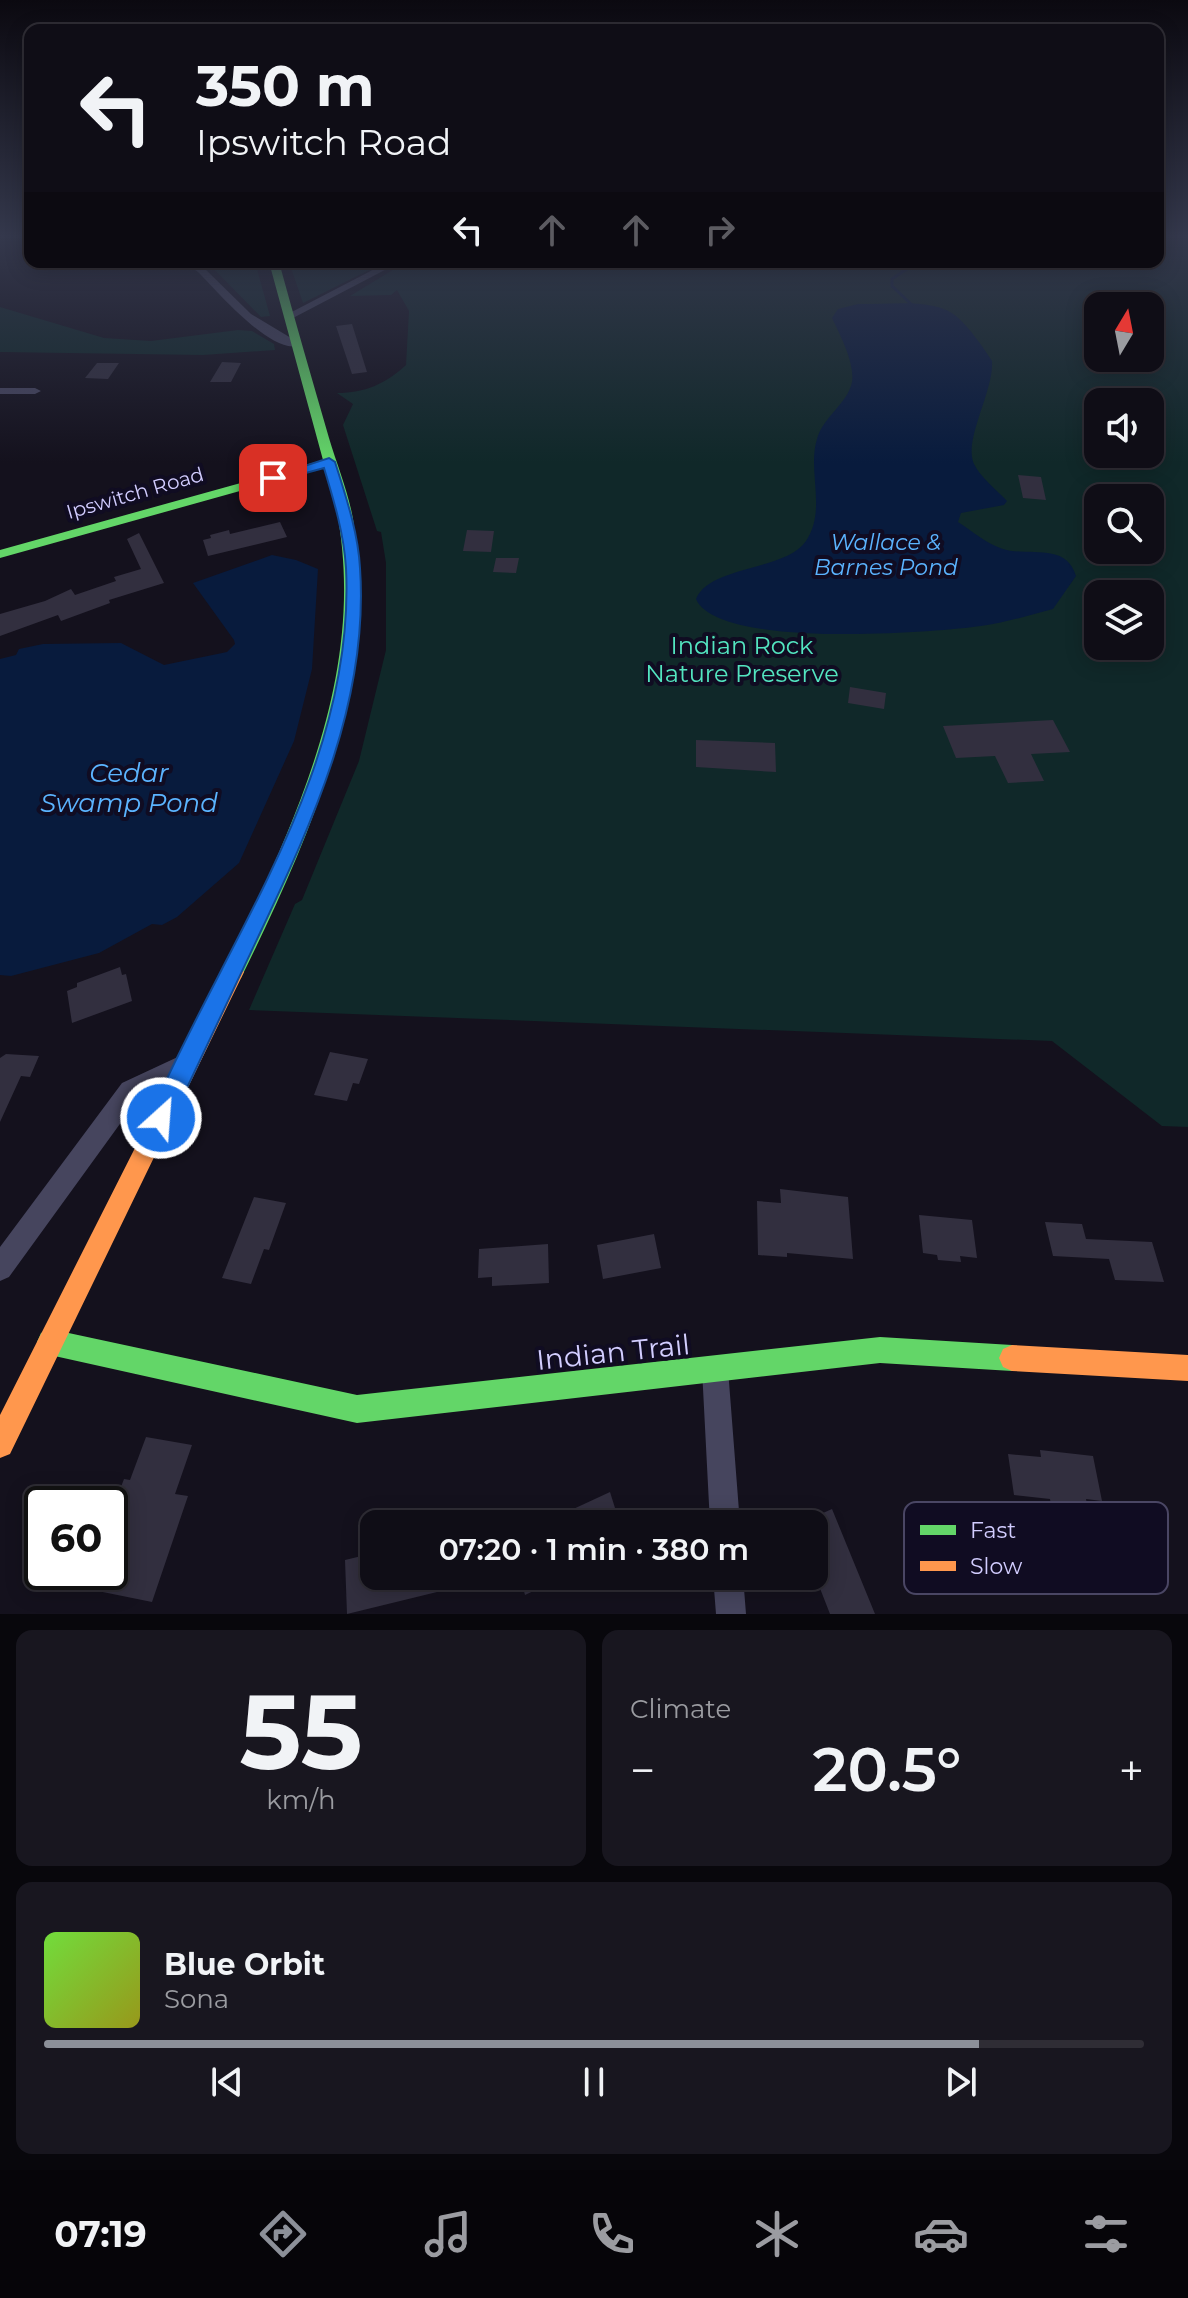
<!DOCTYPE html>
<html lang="en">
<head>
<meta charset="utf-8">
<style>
  body { margin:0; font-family:Montserrat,sans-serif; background:#18161f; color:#f1f3f6; height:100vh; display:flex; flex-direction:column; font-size:30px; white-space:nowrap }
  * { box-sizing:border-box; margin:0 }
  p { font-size:26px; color:#9b9ca1 }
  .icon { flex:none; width:44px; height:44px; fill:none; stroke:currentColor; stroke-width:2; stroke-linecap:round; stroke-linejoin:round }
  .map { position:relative; height:1614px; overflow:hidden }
  .side { display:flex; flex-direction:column; gap:16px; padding:16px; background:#08070c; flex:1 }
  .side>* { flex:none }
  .banner { position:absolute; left:24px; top:24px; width:1140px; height:244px; border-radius:16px; box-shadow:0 4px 20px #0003,0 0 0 2px #2f2d35; background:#0f0d16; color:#f1f3f6; overflow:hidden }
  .needle { width:52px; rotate:10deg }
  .controls { position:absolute; left:1084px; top:292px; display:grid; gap:16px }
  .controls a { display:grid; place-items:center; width:80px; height:80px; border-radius:16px; background:#0f0d16; box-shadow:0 4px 20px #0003,0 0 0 2px #2f2d35; font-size:40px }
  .speed { position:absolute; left:24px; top:1486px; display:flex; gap:16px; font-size:40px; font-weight:700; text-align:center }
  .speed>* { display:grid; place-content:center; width:104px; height:104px; border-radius:50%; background:#0f0d16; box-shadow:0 4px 20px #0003,0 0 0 2px #2f2d35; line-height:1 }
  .speed .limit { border:4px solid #111; border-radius:12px; background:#fff; color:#111 }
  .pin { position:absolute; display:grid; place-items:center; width:68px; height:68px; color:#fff; margin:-34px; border-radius:16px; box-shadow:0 4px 12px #0006 }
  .me { position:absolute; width:88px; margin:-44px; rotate:26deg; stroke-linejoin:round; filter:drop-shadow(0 0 6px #0008) }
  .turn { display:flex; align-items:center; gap:28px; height:168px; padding:0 40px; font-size:36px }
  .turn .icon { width:104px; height:104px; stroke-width:2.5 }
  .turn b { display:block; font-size:56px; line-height:68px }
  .lanes { display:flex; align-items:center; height:76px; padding:0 40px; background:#0003; justify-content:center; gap:40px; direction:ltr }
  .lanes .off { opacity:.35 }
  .big { font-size:60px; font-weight:600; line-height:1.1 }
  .side .tile { flex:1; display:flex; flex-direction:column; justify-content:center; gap:12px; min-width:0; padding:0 28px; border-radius:16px; background:#18161f }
  .side .dial { align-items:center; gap:0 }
  .dial b { font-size:104px; line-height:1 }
  .song { display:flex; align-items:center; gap:24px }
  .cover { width:96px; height:96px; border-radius:12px; background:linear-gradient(135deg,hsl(100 70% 55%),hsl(60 70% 35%)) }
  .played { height:8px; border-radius:4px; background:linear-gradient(90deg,#8c9099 85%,#2f2d35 85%) }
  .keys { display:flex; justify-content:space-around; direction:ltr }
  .heat { display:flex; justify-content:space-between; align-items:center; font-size:44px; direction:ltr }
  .side .tiles { flex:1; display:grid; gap:16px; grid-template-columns:1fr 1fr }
  .tile:last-child { grid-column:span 2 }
  .trip { position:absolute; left:360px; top:1510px; width:468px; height:80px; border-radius:16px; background:#0f0d16; box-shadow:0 4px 20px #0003,0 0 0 2px #2f2d35; font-weight:600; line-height:80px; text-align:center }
  .tab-bar { display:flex; height:128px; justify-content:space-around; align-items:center; background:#060509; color:#9b9ca1 }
  .tab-bar .icon { width:56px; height:56px }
  .tab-bar .active { color:#8c9099 }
  .tab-bar b { font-size:36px; color:#f1f3f6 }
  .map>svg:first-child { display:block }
</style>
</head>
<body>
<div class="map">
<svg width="1188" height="1614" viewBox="0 0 1188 1614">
  <rect width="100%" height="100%" fill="#14111d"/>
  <path fill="#102829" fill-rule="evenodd" d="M1158,237H1188V1127L1162,1126L1052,1041L249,1010L295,904L302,900L359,761L386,650V563L381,532L377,531L343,425L353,404L337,393C365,393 385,384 406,365L409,311L397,290L391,295L350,296L406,262H1158ZM1098,306H1150V358H1098ZM1098,402H1150V454H1098ZM1098,498H1150V550H1098ZM1098,594H1150V646H1098Z
    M207,262H255L270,316L261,317Z
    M289,262H385L303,303Z
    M0,307L104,338L151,341L238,330L252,331L274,344L275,350L203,355L0,352Z"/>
  <path fill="#081b3d" d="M858,304C885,305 934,297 956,316C970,328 982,346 992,361C994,391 963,440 974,464C980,477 997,490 1007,501L1004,505L961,513L958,522C972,531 987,544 1003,549C1029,557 1066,542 1076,576L1053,609C1029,615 1005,623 981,626C931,633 717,649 696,599C710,565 786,571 806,541C827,510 807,471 817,439C823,417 848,403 852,382C855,363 840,335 832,318L838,309Z
    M272,555L296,560L318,569L312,669L294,741L239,863L177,917L162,925L152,924L99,953L11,976L0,975V659L16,655L19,649L43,644L121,643L164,665L227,652L235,644L234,640L193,583Z"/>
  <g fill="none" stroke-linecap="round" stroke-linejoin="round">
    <path stroke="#081b3d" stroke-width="3" d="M912,305L892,286V279L917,262"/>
  </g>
  <path fill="#322f3f" d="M352,324L367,372L352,374L336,326Z
    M222,362L241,363L231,382H210Z
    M97,363H119L108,379L85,378Z
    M1018,475L1041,477L1046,500L1023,498Z
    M280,522L287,537L208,556L203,540L211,538L210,535L229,530L230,534Z
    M467,530L494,531L491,552L463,551Z
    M139,533L164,583L109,600L110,603L61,621L58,615L0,636V614L45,601L71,589L75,595L116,581L114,577L141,569L127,539Z
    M496,558H519L516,573L493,572Z
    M850,687L886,693L884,709L848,703Z
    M1053,720L1070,752L1031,754L1044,781L1008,783L995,756L956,758L943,726Z
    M696,740L775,743L776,772L696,767Z
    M120,967L122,975L126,974L132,1001L72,1023L67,991L77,987V983Z
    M330,1052L368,1059L359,1084L353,1083L347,1101L314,1095Z
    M6,1054L39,1056L30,1077L21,1076L0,1122V1058Z
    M780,1189L848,1197L853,1259L787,1253V1257L758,1255L757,1201L781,1203Z
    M254,1197L286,1203L269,1250L264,1249L251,1284L222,1278Z
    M919,1215L972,1220L977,1258L960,1256L961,1262L938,1260L937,1255L923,1253Z
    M1045,1222L1082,1224L1086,1239L1152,1242L1164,1282L1115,1280L1109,1259L1053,1256Z
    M654,1234L661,1268L603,1279L597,1245Z
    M548,1244L549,1283L492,1286V1277L478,1278L479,1249Z
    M146,1437L192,1445L175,1494L188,1496L152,1602L83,1588L89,1572H110V1516L124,1479L130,1480Z
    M1040,1450L1093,1456L1102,1501L1086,1499L1090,1520H1081L1083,1529L1054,1525L1050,1499L1014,1495L1008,1454L1041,1457Z
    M610,1492L620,1524H541Z
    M832,1509L875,1614H830L814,1573V1517Z
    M374,1553V1576H481L482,1581L347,1614L345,1560Z
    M520,1576H565L525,1595Z"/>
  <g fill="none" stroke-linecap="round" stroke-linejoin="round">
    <path fill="#46455e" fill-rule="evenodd" d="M179,262L201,265L251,314L301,344C276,360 217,291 201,275C195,268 186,266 179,262Z
      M388,262H400L293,318L284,316Z
      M0,388H35L41,391L35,394H0Z
      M182,1055L190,1058L193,1065L190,1072L138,1099L9,1277L0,1281V1247L122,1083Z
      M715,1356L724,1360L728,1369L740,1524H710L702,1369L706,1360Z
      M713,1576H743L746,1614H716Z"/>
    <path fill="#63d668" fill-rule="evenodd" d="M269,262H279C295,321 312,379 329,438C337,465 348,491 353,519C379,683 311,835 241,978L234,981L227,978L224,972C300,811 381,649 326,467L0,558V550L323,460Z
      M50,1329L357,1395L880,1337L1012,1345L1021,1349L1025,1358L1021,1367L1012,1371L880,1363L357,1423L50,1355L41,1351L37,1342L41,1333Z"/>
    <path fill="#ff974d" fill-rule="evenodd" d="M234,963L241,966L244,972L10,1454L0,1458V1415L227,966Z
      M1012,1345L1188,1355V1381L1012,1371L1003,1367L999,1358L1003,1349Z"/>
  </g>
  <linearGradient id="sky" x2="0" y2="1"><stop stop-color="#0b0910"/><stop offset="0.51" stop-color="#34384c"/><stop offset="1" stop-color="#34384c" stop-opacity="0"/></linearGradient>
  <rect width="1188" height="463" fill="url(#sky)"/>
  <path fill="#1a73e8" stroke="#114b97" stroke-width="2" d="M329,458L335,462C346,497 358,532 360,568C369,699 314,819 260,933C230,998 199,1062 169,1126L161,1129L153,1126L149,1118C225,941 356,770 346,568C344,534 334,501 324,468L273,482L267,478Z"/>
  <g text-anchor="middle" stroke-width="8" stroke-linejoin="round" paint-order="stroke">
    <g font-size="20" fill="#d2cdff" stroke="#100c22">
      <text transform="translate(135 493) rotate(-16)" y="7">Ipswitch Road</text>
    </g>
    <g font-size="22" font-style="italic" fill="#5bb4ff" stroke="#100c22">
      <text x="886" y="550">Wallace &amp;<tspan x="886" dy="25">Barnes Pond</tspan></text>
    </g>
    <g font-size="24" fill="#53e5c0" stroke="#100c22">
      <text x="742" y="654">Indian Rock<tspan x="742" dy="28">Nature Preserve</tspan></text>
    </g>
    <g font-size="26" font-style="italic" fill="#5bb4ff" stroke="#100c22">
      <text x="129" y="782">Cedar<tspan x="129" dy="30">Swamp Pond</tspan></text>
    </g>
    <g font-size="28" fill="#d2cdff" stroke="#100c22">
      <text transform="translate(613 1352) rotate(-6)" y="10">Indian Trail</text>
    </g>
  </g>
  <rect x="904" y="1502" width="264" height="92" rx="12" fill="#100c22" stroke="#4a4664" stroke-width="2"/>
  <rect x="920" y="1525" width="36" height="10" fill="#63d668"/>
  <rect x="920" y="1561" width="36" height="10" fill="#ff974d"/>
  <g font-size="22" fill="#d2cdff">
    <text x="970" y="1538">Fast</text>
    <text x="970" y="1574">Slow</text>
  </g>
</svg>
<div class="controls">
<a><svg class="needle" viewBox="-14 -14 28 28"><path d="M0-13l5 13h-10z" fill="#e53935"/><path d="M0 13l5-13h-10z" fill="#9b9ca1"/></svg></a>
<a><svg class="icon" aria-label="sound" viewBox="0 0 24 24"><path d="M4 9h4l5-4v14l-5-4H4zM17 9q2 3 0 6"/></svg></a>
<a><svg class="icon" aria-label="search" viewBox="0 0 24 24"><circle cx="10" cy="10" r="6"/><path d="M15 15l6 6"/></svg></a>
<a><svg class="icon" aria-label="layers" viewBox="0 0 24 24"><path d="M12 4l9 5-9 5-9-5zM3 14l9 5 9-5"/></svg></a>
</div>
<div class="speed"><div class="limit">60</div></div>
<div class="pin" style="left:273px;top:478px;background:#d93025"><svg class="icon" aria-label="arrive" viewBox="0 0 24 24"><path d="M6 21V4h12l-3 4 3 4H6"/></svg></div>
<svg class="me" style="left:161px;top:1118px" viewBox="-20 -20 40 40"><circle r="17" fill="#1a73e8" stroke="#fff" stroke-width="3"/><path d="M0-11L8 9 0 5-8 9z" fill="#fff"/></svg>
<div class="trip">07:20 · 1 min · 380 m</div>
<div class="banner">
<div class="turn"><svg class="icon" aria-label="left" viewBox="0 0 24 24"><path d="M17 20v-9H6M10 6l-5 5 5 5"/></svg><div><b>350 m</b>Ipswitch Road</div></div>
<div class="lanes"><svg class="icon" aria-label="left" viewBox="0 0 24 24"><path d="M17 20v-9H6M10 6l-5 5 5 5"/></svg><svg class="icon off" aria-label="ahead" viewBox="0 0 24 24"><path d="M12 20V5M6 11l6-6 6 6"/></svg><svg class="icon off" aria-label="ahead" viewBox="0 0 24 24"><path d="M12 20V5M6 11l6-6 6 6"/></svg><svg class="icon off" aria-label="right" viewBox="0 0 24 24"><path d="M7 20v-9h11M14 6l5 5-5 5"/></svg></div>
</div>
</div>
<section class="side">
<div class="tiles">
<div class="tile dial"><b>55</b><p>km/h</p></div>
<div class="tile"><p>Climate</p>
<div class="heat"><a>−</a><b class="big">20.5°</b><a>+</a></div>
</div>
<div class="tile">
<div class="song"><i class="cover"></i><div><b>Blue Orbit</b><p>Sona</p></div></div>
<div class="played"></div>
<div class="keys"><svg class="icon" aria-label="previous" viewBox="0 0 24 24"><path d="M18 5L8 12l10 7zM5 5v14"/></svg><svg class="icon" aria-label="pause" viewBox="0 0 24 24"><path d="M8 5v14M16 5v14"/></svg><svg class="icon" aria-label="next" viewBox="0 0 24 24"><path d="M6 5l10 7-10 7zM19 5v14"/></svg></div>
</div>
</div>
</section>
<nav class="tab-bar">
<b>07:19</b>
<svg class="icon active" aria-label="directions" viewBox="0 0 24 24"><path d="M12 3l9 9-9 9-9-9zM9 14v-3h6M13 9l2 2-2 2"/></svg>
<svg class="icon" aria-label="music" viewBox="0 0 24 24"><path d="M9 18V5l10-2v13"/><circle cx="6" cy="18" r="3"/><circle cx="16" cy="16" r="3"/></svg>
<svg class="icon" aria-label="phone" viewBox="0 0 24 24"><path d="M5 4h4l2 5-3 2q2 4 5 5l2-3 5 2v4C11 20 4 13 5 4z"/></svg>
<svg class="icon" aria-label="climate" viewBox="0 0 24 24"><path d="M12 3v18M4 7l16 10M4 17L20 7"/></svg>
<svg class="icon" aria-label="car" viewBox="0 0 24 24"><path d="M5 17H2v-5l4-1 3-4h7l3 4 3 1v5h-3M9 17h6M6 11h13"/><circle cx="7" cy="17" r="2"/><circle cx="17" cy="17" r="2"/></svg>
<svg class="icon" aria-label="filters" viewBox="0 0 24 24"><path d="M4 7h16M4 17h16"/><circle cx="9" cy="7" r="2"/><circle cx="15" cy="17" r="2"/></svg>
</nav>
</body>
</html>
